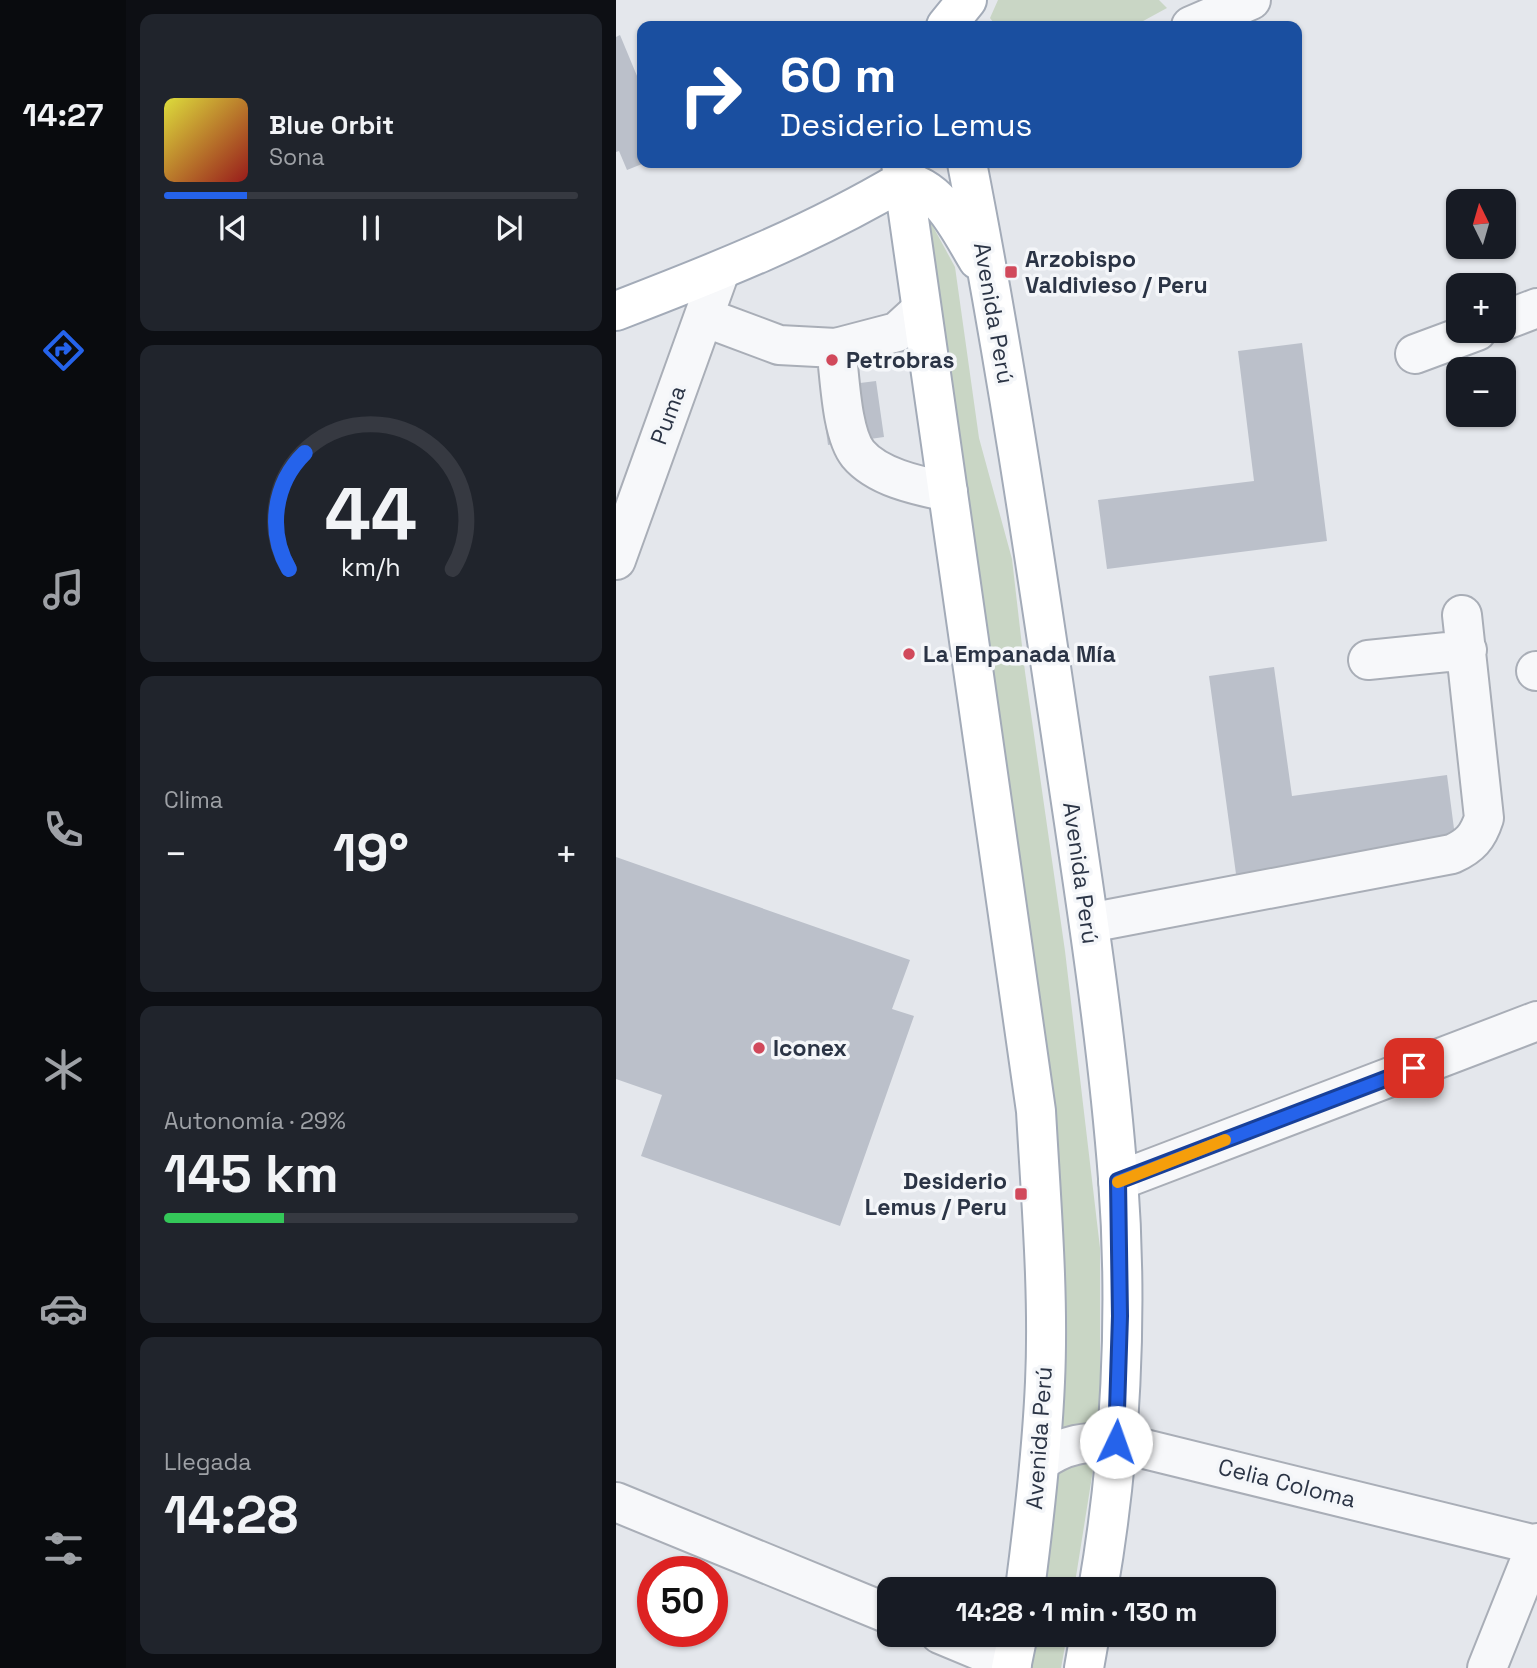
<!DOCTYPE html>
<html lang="es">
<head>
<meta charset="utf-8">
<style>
  body { margin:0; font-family:"Space Grotesk",sans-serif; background:#20242c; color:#f1f3f6; height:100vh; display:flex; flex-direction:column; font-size:26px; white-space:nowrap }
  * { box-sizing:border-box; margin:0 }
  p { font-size:23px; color:#9ea1a6 }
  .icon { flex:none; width:38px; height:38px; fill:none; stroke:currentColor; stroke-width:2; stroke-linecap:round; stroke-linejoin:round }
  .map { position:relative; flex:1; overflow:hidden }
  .side { display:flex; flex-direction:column; gap:14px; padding:14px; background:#0d0f14; width:490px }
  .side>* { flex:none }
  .banner { position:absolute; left:21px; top:21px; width:665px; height:147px; border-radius:14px; box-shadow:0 2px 5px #0004; background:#1a4fa0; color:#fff; overflow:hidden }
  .needle { width:46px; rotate:355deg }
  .tools { position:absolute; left:830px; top:189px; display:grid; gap:14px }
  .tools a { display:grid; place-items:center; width:70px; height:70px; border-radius:14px; background:#171b24; box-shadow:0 2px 5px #0004; font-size:35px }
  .speed { position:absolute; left:21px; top:1556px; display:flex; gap:14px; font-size:35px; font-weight:700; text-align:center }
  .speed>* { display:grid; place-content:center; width:91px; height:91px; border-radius:50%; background:#171b24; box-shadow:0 2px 5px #0004; line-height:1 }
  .speed .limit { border:10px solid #d22; background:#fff; color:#111 }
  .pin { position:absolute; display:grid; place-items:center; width:60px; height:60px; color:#fff; margin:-30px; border-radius:14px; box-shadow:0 4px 10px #0006 }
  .me { position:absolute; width:77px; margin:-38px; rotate:3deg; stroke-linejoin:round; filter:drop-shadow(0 0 5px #0008) }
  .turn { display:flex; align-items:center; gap:24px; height:147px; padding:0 28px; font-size:32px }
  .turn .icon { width:91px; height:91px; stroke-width:2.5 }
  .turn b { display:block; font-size:49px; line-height:60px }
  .big { font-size:52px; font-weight:600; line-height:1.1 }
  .side .widget { flex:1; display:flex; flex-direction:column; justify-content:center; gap:10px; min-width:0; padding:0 24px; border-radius:14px; background:#20242c }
  .side .dial { align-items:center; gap:0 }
  .dial svg { height:182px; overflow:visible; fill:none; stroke:#363941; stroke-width:7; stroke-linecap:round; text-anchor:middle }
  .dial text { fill:#f1f3f6; stroke:none }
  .song { display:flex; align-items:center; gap:21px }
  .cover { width:84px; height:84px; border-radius:10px; background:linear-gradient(135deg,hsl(60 70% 55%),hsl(0 70% 35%)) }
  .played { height:7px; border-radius:4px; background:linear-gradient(90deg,#2563eb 20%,#363941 20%) }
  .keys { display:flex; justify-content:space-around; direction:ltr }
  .heat { display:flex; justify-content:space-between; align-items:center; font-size:38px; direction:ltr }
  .charge { height:10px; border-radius:5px; background:linear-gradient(90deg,#34c759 29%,#363941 0) }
  .trip { position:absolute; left:261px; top:1577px; width:399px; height:70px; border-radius:14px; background:#171b24; box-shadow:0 2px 5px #0004; font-weight:600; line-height:70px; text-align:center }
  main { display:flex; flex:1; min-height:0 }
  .menu { display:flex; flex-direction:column; width:126px; justify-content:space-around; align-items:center; background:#090b0e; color:#9ea1a6 }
  .menu .icon { width:49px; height:49px }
  .menu .selected { color:#2563eb }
  .menu b { font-size:32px; color:#f1f3f6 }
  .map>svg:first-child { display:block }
</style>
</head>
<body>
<main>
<nav class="menu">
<b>14:27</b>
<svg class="icon selected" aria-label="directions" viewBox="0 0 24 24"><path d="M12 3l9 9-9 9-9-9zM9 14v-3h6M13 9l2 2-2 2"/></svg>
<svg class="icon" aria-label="music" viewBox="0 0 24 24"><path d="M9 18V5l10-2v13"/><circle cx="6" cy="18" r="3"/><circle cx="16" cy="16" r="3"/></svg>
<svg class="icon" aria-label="phone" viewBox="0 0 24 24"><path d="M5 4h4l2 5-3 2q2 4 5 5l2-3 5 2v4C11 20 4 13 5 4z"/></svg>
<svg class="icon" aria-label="climate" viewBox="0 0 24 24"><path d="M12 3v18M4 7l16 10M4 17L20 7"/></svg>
<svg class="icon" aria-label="car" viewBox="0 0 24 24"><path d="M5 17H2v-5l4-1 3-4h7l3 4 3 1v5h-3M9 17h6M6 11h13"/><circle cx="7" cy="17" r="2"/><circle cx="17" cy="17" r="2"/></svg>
<svg class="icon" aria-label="filters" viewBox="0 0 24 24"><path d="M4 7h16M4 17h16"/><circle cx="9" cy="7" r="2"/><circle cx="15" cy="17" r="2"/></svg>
</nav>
<section class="side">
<div class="widget">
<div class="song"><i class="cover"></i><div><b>Blue Orbit</b><p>Sona</p></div></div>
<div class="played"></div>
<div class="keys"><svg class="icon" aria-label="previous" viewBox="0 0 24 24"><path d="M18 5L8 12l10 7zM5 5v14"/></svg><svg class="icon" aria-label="pause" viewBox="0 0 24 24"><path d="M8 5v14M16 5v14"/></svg><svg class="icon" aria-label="next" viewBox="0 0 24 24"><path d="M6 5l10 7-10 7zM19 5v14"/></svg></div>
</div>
<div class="widget dial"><svg viewBox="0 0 100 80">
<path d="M14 69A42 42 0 1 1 86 69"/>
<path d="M14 69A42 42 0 0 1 21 18" stroke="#2563eb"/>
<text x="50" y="56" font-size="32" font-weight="700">44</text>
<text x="50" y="72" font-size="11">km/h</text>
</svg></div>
<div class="widget"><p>Clima</p>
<div class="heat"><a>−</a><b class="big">19°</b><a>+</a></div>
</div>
<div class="widget"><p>Autonomía · 29%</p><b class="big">145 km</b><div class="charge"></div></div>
<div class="widget"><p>Llegada</p><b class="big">14:28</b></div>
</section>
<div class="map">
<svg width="921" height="1668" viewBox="0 0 921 1668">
  <rect width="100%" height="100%" fill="#e4e7ec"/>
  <path fill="#c9d6c5" d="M382,0H543L551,8L518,26H380L374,18Z
    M299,210L314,221L339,267L363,438L396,559L409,672L449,951L484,1248V1432L439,1439Z
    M466,1456L477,1470L458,1589H419L434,1477Z
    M414,1635H451L445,1668H409Z"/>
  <path fill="#bbc0ca" d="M4,35L26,88V164L11,170L3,151L0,152V37Z
    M686,343L711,541L491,569L482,500L638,481L622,351Z
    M260,381L268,437L212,445L204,388Z
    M658,667L676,796L831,775L840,844L620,874L593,676Z
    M0,857L294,960L276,1009L298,1016L224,1226L25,1156L46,1095L0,1079Z"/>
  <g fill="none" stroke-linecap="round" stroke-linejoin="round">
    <g stroke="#a9aeb7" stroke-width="42">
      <path id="minor" d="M575,26L635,0
        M88,317L163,345L220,348L281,332L305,310
        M887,321L921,308
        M220,348C224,375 225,433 242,454C262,478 304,486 332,492
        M799,354L861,331
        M0,560L104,271
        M752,660L851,650
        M920,671H921
        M473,923L836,854C854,846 862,837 868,818L846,615
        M502,1181L921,1021
        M424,1462C449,1443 470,1442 500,1442L920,1545
        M0,1502L273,1614
        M324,1634L396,1664
        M871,1668L921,1543"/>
    </g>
    <g stroke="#a3abb8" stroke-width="42">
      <path id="major" d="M330,26L351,0
        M285,163L420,1111C425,1201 433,1293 429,1382C426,1452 418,1520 409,1589
        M351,163C389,357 418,552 447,748C468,891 491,1034 502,1178C512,1312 505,1457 482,1589
        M286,181C325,187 343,229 362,260
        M0,311C99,273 195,235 286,181
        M395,1668L402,1634
        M468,1668L474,1634"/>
    </g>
    <use href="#minor" stroke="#f7f8fa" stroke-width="38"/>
    <use href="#major" stroke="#fff" stroke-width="38"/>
  </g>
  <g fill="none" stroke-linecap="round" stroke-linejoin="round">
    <g stroke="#184099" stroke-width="18">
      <path id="route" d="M500,1442L504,1316L502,1181L798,1068"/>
    </g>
    <use href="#route" stroke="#2563eb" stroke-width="12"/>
    <path stroke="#f59e0b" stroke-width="12" d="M502,1182L609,1140"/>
  </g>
  <g fill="#d1495b" stroke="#f4f6f9" stroke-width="2.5">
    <rect x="388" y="265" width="14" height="14" rx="3.5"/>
    <circle cx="216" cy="360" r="7"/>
    <circle cx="293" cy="654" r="7"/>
    <circle cx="143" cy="1048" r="7"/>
    <rect x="398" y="1187" width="14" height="14" rx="3.5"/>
  </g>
  <g text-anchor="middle" stroke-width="7" stroke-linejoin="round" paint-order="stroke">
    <g font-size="23" font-weight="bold" fill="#2b3445" stroke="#f4f6f9" text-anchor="start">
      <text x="409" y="267">Arzobispo<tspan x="409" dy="26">Valdivieso / Peru</tspan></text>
      <text x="230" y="368">Petrobras</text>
      <text x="307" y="662">La Empanada Mía</text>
      <text x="157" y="1056">Iconex</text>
      <text x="391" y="1189" text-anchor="end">Desiderio<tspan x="391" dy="26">Lemus / Peru</tspan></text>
    </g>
    <g font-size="23" fill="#2b3445" stroke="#f4f6f9">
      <text transform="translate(378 313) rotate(80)" y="8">Avenida Perú</text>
      <text transform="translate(52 415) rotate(-70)" y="8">Puma</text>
      <text transform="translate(465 873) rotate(82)" y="8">Avenida Perú</text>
      <text transform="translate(423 1438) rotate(-86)" y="8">Avenida Perú</text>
      <text transform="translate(671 1483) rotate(14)" y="8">Celia Coloma</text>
    </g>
  </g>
</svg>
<div class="tools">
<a><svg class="needle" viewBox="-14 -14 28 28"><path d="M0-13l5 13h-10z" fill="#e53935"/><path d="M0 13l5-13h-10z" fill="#9ea1a6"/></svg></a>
<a>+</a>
<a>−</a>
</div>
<div class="speed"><div class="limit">50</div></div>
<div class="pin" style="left:798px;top:1068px;background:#d93025"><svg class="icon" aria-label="arrive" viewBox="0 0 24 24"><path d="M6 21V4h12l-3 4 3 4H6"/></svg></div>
<svg class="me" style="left:500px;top:1442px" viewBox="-20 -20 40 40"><circle r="19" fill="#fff"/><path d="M0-13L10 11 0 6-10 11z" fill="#2563eb"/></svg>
<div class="trip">14:28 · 1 min · 130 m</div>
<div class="banner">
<div class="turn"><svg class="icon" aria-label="right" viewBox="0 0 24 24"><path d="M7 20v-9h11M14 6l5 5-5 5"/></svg><div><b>60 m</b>Desiderio Lemus</div></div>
</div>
</div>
</main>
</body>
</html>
